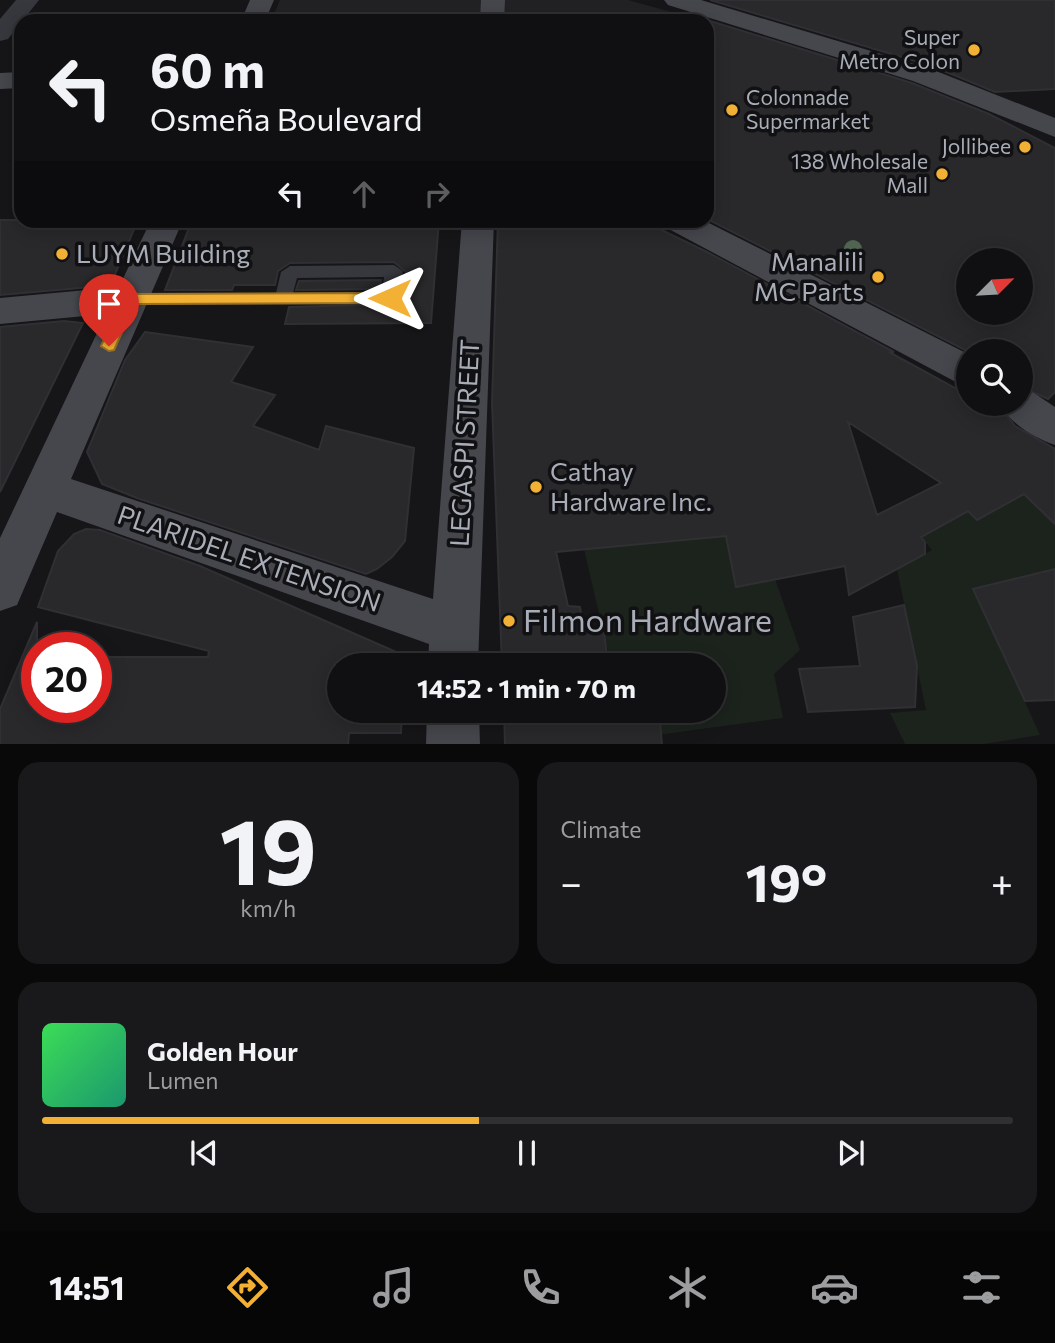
<!DOCTYPE html>
<html lang="en">
<head>
<meta charset="utf-8">
<style>
  body { margin:0; font-family:Commissioner,sans-serif; background:#19191b; color:#f1f3f6; height:100vh; display:flex; flex-direction:column; font-size:26px; white-space:nowrap }
  * { box-sizing:border-box; margin:0 }
  p { font-size:23px; color:#9c9d9f }
  .icon { flex:none; width:38px; height:38px; fill:none; stroke:currentColor; stroke-width:2; stroke-linecap:round; stroke-linejoin:round }
  .map { position:relative; height:744px; overflow:hidden }
  .sheet { display:flex; flex-direction:column; gap:18px; padding:18px; background:#09090a; flex:1 }
  .sheet>* { flex:none }
  .hud { position:absolute; left:14px; top:14px; width:700px; height:214px; border-radius:21px; box-shadow:0 4px 18px #0003,0 0 0 2px #303032; background:#101012; color:#f1f3f6; overflow:hidden }
  .needle { width:46px; rotate:66deg }
  .fabs { position:absolute; left:956px; top:248px; display:grid; gap:14px }
  .fabs a { display:grid; place-items:center; width:77px; height:77px; border-radius:50%; background:#101012; box-shadow:0 4px 18px #0003,0 0 0 2px #303032; font-size:35px }
  .speed { position:absolute; left:21px; top:632px; display:flex; gap:14px; font-size:35px; font-weight:700; text-align:center }
  .speed>* { display:grid; place-content:center; width:91px; height:91px; border-radius:50%; background:#101012; box-shadow:0 4px 18px #0003,0 0 0 2px #303032; line-height:1 }
  .speed .limit { border:10px solid #d22; background:#fff; color:#111 }
  .pin { position:absolute; display:grid; place-items:center; width:60px; height:60px; color:#fff; margin:-72px -30px; border-radius:50% 50% 50% 0; rotate:-45deg; box-shadow:0 0 7px #0007 }
  .pin .icon { rotate:45deg }
  .me { position:absolute; width:77px; margin:-38px; rotate:270deg; stroke-linejoin:round; filter:drop-shadow(0 0 5px #0008) }
  .turn { display:flex; align-items:center; gap:24px; height:147px; padding:0 21px; font-size:32px }
  .turn .icon { width:91px; height:91px; stroke-width:2.5 }
  .turn b { display:block; font-size:49px; line-height:60px }
  .lanes { display:flex; align-items:center; height:66px; padding:0 21px; background:#0003; justify-content:center; gap:35px; direction:ltr }
  .lanes .off { opacity:.35 }
  .big { font-size:52px; font-weight:700; line-height:1.1 }
  .sheet .card { flex:1; display:flex; flex-direction:column; justify-content:center; gap:10px; min-width:0; padding:0 24px; border-radius:21px; background:#19191b }
  .sheet .dial { align-items:center; gap:0 }
  .dial b { font-size:91px; line-height:1 }
  .song { display:flex; align-items:center; gap:21px }
  .cover { width:84px; height:84px; border-radius:10px; background:linear-gradient(135deg,hsl(130 70% 55%),hsl(160 70% 35%)) }
  .played { height:7px; border-radius:4px; background:linear-gradient(90deg,#f2b134 45%,#303032 45%) }
  .keys { display:flex; justify-content:space-around; direction:ltr }
  .heat { display:flex; justify-content:space-between; align-items:center; font-size:38px; direction:ltr }
  .sheet .tiles { flex:1; display:grid; gap:18px; grid-template-columns:1fr 1fr }
  .card:last-child { grid-column:span 2 }
  .trip { position:absolute; left:327px; top:653px; width:399px; height:70px; border-radius:35px; background:#101012; box-shadow:0 4px 18px #0003,0 0 0 2px #303032; font-weight:700; line-height:70px; text-align:center }
  .dock { display:flex; height:112px; justify-content:space-around; align-items:center; background:#060607; color:#9c9d9f }
  .dock .icon { width:49px; height:49px }
  .dock .selected { color:#f2b134 }
  .dock b { font-size:32px; color:#f1f3f6 }
  .map>svg:first-child { display:block }
</style>
</head>
<body>
<div class="map">
<svg width="1055" height="745" viewBox="0 0 1055 745">
  <rect width="100%" height="100%" fill="#161618"/>
  <path fill="#222225" d="M280,0H483L479,21H271Z
    M502,0H628L704,21H503Z"/>
  <path fill="#1c231d" d="M1024,494L1055,524V569L973,589L1040,735L984,744H905L890,713L926,710L897,569L858,563L899,550L910,562L932,550L921,537L968,511L977,520Z
    M726,536L736,587L775,579L800,650L774,674L783,718L628,739L622,711L714,710V665H611L584,549Z"/>
  <path fill="#29292c" stroke="#303034" stroke-width="2" fill-rule="evenodd" d="M710,0H1055V89L995,92L932,66Z
    M707,20L912,83L989,114L1055,148V392L1048,399L1020,386V352H969L707,219ZM968,261H1020V313H968Z
    M0,220H138L113,279H105L102,286L0,295Z
    M192,220H439L431,323L285,324L289,307L397,304L406,272L394,262L290,263L278,271L275,285H234L232,290H165Z
    M498,220H641L707,252L894,352H889L968,395V404H998L1015,426L1055,449V524L1024,494L977,520L968,511L921,537L925,542V554L849,595L845,566L736,587L726,536L556,552L568,606L580,607L584,632H604L608,665H502L492,403ZM848,422L941,483L877,515Z
    M381,280L380,289L296,290L299,281Z
    M64,321L83,323L0,492V327Z
    M145,332L253,347L231,382L275,395L253,426L319,450L326,426L414,448L405,541L392,557L377,569L366,574L137,498L102,484L87,452L125,360Z
    M86,529L100,530L200,566L403,655V665H340V710H402L401,733H349L348,745H0V709L37,622V707H96V657H208L209,651L38,607L58,551L74,534Z
    M1055,569V700L1025,701L973,589Z
    M904,605L917,666L915,707L808,712L799,669L860,666L853,617Z
    M504,710H659L662,745H505Z"/>
  <g fill="none" stroke-linecap="round" stroke-linejoin="round">
    <path fill="#37383d" fill-rule="evenodd" d="M394,265L403,271L396,302L390,304L130,305L124,303L121,299L124,295L130,293H276L281,272L290,266ZM384,277L382,292L293,293L297,278Z"/>
    <path fill="#37383d" fill-rule="evenodd" d="M16,0H39L8,39L0,41V19Z"/>
    <path fill="#45474d" fill-rule="evenodd" d="M250,0H274L265,21H241Z
      M481,0H505L504,21H480Z
      M664,0H701L931,69L1055,118V137L913,81L668,5Z
      M21,72V88L0,89V73Z
      M151,220H183L71,479L433,599L462,220H494L478,665H428L429,644L57,512L17,605L0,611V538L106,314L0,324V298L119,287Z
      M660,220H703L968,354V386L954,381L665,227Z
      M1020,388L1034,393L1055,407V445C1035,438 1010,424 1000,404H1020Z
      M427,710H479L480,745H426Z"/>
  </g>
  <circle fill="#506452" cx="853" cy="249" r="9"/>
  <path fill="#f2b134" stroke="#9d7322" stroke-width="2" d="M390,293L397,298L390,303L135,304L114,350L109,351L101,346L122,299L130,294Z"/>
  <g fill="#f2b134" stroke="#111113" stroke-width="2.5">
    <circle cx="974" cy="50" r="7"/>
    <circle cx="732" cy="110" r="7"/>
    <circle cx="1025" cy="147" r="7"/>
    <circle cx="942" cy="174" r="7"/>
    <circle cx="62" cy="254" r="7"/>
    <circle cx="878" cy="277" r="7"/>
    <circle cx="536" cy="487" r="7"/>
    <circle cx="509" cy="621" r="7"/>
  </g>
  <g text-anchor="middle" stroke-width="7" stroke-linejoin="round" paint-order="stroke">
    <g font-size="21" fill="#a8adb8" stroke="#111113" text-anchor="end">
      <text x="960" y="45">Super<tspan x="960" dy="24">Metro Colon</tspan></text>
      <text x="746" y="105" text-anchor="start">Colonnade<tspan x="746" dy="24">Supermarket</tspan></text>
      <text x="1011" y="154">Jollibee</text>
      <text x="928" y="169">138 Wholesale<tspan x="928" dy="24">Mall</tspan></text>
    </g>
    <g font-size="26" fill="#a8adb8" stroke="#111113" text-anchor="start">
      <text x="76" y="263">LUYM Building</text>
      <text x="864" y="271" text-anchor="end">Manalili<tspan x="864" dy="30">MC Parts</tspan></text>
      <text x="550" y="481">Cathay<tspan x="550" dy="30">Hardware Inc.</tspan></text>
    </g>
    <g font-size="26" fill="#a8adb8" stroke="#111113">
      <text transform="translate(465 443) rotate(-87)" y="9">LEGASPI STREET</text>
      <text transform="translate(249 559) rotate(19)" y="9">PLARIDEL EXTENSION</text>
    </g>
    <g font-size="32" fill="#a8adb8" stroke="#111113" text-anchor="start">
      <text x="523" y="632">Filmon Hardware</text>
    </g>
  </g>
</svg>
<div class="fabs">
<a><svg class="needle" viewBox="-14 -14 28 28"><path d="M0-13l5 13h-10z" fill="#e53935"/><path d="M0 13l5-13h-10z" fill="#9c9d9f"/></svg></a>
<a><svg class="icon" aria-label="search" viewBox="0 0 24 24"><circle cx="10" cy="10" r="6"/><path d="M15 15l6 6"/></svg></a>
</div>
<div class="speed"><div class="limit">20</div></div>
<div class="pin" style="left:109px;top:346px;background:#d93025"><svg class="icon" aria-label="arrive" viewBox="0 0 24 24"><path d="M6 21V4h12l-3 4 3 4H6"/></svg></div>
<svg class="me" style="left:390px;top:298px" viewBox="-20 -20 40 40"><path d="M0-17L14 15 0 8-14 15z" fill="#f2b134" stroke="#fff" stroke-width="4"/></svg>
<div class="trip">14:52 · 1 min · 70 m</div>
<div class="hud">
<div class="turn"><svg class="icon" aria-label="left" viewBox="0 0 24 24"><path d="M17 20v-9H6M10 6l-5 5 5 5"/></svg><div><b>60 m</b>Osmeña Boulevard</div></div>
<div class="lanes"><svg class="icon" aria-label="left" viewBox="0 0 24 24"><path d="M17 20v-9H6M10 6l-5 5 5 5"/></svg><svg class="icon off" aria-label="ahead" viewBox="0 0 24 24"><path d="M12 20V5M6 11l6-6 6 6"/></svg><svg class="icon off" aria-label="right" viewBox="0 0 24 24"><path d="M7 20v-9h11M14 6l5 5-5 5"/></svg></div>
</div>
</div>
<section class="sheet">
<div class="tiles">
<div class="card dial"><b>19</b><p>km/h</p></div>
<div class="card"><p>Climate</p>
<div class="heat"><a>−</a><b class="big">19°</b><a>+</a></div>
</div>
<div class="card">
<div class="song"><i class="cover"></i><div><b>Golden Hour</b><p>Lumen</p></div></div>
<div class="played"></div>
<div class="keys"><svg class="icon" aria-label="previous" viewBox="0 0 24 24"><path d="M18 5L8 12l10 7zM5 5v14"/></svg><svg class="icon" aria-label="pause" viewBox="0 0 24 24"><path d="M8 5v14M16 5v14"/></svg><svg class="icon" aria-label="next" viewBox="0 0 24 24"><path d="M6 5l10 7-10 7zM19 5v14"/></svg></div>
</div>
</div>
</section>
<nav class="dock">
<b>14:51</b>
<svg class="icon selected" aria-label="directions" viewBox="0 0 24 24"><path d="M12 3l9 9-9 9-9-9zM9 14v-3h6M13 9l2 2-2 2"/></svg>
<svg class="icon" aria-label="music" viewBox="0 0 24 24"><path d="M9 18V5l10-2v13"/><circle cx="6" cy="18" r="3"/><circle cx="16" cy="16" r="3"/></svg>
<svg class="icon" aria-label="phone" viewBox="0 0 24 24"><path d="M5 4h4l2 5-3 2q2 4 5 5l2-3 5 2v4C11 20 4 13 5 4z"/></svg>
<svg class="icon" aria-label="climate" viewBox="0 0 24 24"><path d="M12 3v18M4 7l16 10M4 17L20 7"/></svg>
<svg class="icon" aria-label="car" viewBox="0 0 24 24"><path d="M5 17H2v-5l4-1 3-4h7l3 4 3 1v5h-3M9 17h6M6 11h13"/><circle cx="7" cy="17" r="2"/><circle cx="17" cy="17" r="2"/></svg>
<svg class="icon" aria-label="filters" viewBox="0 0 24 24"><path d="M4 7h16M4 17h16"/><circle cx="9" cy="7" r="2"/><circle cx="15" cy="17" r="2"/></svg>
</nav>
</body>
</html>
